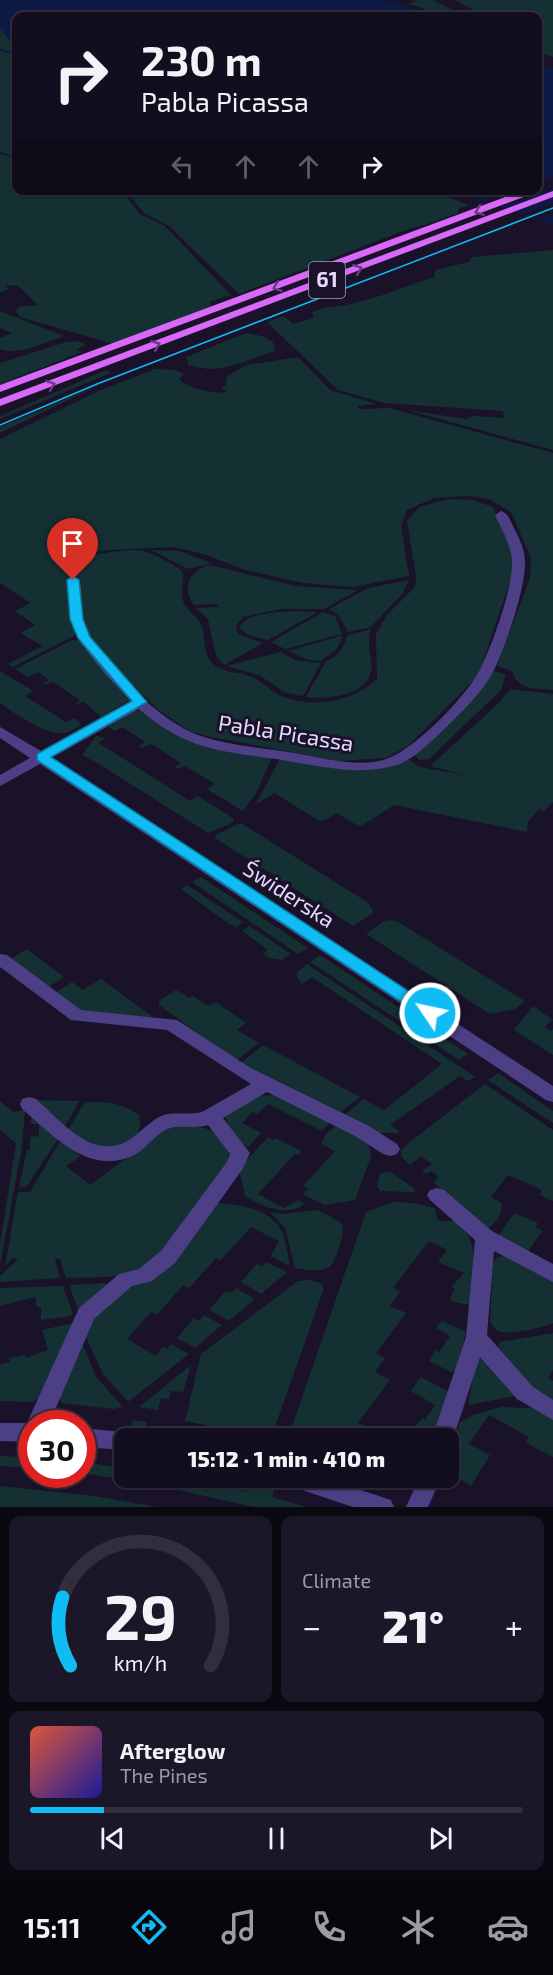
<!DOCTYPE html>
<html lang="en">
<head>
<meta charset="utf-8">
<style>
  body { margin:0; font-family:"Exo 2",sans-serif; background:#1c1728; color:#f1f3f6; height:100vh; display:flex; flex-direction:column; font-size:22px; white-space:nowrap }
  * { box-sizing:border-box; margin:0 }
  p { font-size:20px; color:#9d9ca4 }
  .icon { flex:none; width:33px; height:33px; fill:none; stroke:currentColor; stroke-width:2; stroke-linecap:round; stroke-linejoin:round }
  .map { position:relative; height:1507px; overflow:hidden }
  .details { display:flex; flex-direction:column; gap:9px; padding:9px; background:#0a0811; flex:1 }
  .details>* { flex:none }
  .banner { position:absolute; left:12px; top:12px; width:530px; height:183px; border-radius:12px; box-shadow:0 2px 4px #0004,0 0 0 2px #322e3d; background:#130e1f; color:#f1f3f6; overflow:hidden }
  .speed { position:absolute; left:18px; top:1410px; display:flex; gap:12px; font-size:30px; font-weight:700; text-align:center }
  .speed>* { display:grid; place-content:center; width:78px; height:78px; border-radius:50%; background:#130e1f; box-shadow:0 2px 4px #0004,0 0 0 2px #322e3d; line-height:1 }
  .speed .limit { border:9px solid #d22; background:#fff; color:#111 }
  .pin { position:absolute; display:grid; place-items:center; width:51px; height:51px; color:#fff; margin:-62px -26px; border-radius:50% 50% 50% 0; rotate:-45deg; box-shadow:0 0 6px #0007 }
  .pin .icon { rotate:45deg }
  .me { position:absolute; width:66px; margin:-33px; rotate:304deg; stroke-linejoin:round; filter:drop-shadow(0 0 4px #0008) }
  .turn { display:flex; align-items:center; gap:21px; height:126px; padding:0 30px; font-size:27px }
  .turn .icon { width:78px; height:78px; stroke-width:2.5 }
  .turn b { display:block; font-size:42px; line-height:51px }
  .lanes { display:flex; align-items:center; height:57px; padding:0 30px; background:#0003; justify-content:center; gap:30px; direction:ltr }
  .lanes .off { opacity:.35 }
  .big { font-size:45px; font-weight:800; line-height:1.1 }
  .details .tile { flex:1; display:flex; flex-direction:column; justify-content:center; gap:9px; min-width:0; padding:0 21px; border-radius:12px; background:#1c1728 }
  .details .dial { align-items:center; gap:0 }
  .dial svg { height:156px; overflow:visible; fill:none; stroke:#322e3d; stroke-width:7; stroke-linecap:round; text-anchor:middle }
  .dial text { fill:#f1f3f6; stroke:none }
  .song { display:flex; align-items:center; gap:18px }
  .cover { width:72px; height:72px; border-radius:9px; background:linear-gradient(135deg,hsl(10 70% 55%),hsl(240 70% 35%)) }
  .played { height:6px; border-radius:3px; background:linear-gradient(90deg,#10bcf4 15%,#322e3d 15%) }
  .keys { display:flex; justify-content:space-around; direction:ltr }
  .heat { display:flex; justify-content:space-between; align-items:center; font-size:33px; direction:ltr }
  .details .tiles { flex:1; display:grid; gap:9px; grid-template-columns:1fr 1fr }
  .tile:last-child { grid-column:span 2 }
  .trip { position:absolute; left:114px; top:1428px; width:345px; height:60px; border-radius:12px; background:#130e1f; box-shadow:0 2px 4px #0004,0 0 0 2px #322e3d; font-weight:800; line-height:60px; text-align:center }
  .dock { display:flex; height:96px; justify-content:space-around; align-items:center; background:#08060c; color:#9d9ca4 }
  .dock .icon { width:42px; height:42px }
  .dock .current { color:#10bcf4 }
  .dock b { font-size:27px; color:#f1f3f6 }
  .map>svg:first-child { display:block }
</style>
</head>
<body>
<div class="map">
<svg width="553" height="1507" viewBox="0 0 553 1507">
  <rect width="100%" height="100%" fill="#191229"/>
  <path fill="#153033" d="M413,0H433L464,16H443L408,3L416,2Z
    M455,0H553V57L537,52V16H485Z
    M0,18L16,38V156L0,152Z
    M0,154L16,158V190L113,191L127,197L140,214L165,226L231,295L209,302L212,306L113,344L20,317L16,311L19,307L38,305L17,285L5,286L9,289L0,292Z
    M431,191L469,205L458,209V213L425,225L411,228L239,294L169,226L144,213L131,197L118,191Z
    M553,250V450L407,410L466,419L474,416L504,418L503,411L384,403L338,390L267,322L284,316L293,324L314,318L312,312C328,305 342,307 358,302C384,296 409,285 434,277L435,270L469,262L472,257Z
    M0,311L64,336C46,342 19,356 0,349V338L12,333L0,328Z
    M246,333L262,336L273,342L275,351C255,357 229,370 208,369C201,368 196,366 189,366L186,357Z
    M76,341L86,344L77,350L82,352L0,384V363L66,342Z
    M298,357L330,390L377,404L357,406L359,409L389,408L553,453V690C535,688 518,691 512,671L497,666L530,578L531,558L511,512L489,499L468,496L434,498L407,510L401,525L409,576L352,587L303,583L245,570L204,554L173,547L107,550L75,557L67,565L76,635L13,667L8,664L43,646L20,633L35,625L15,611L31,603L0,583V439L101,390L155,369L175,370L184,374L179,379C187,389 216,394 228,392L221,388L225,386L227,376L247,365Z
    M106,370L111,373L0,419V416Z
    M106,382L0,433V427Z
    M448,499L473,500L493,507L512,552L514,569L482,665L474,680L408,746L386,758L340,761L211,737L191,732L157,709L93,644L85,629L74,564C84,554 128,548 143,551C156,554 170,563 181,570C186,579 180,588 182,597C184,611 198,615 202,627C205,637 204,650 209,659C219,674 236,671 250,676C262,680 270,691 281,696C313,709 352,702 377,679L376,634L387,615L415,587L416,576L407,521L419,507Z
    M151,550L179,551L212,563L188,569Z
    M210,565L295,586L358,590L324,609H281L243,617L236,626L238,634L263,643L224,665L216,656L208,619L196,608L218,607L217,604L194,605C181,589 189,569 210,565Z
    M409,580L403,593L371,627L348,632L339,616L329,609L368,588Z
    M295,611L318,612L268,640L250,636L239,628C249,611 278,613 295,611Z
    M323,612L335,616L342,634L285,649L271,642Z
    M371,629C365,648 374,657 371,671C367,696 325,700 306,697L326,661C334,660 345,647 347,636Z
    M341,636L343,637L336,650L320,661L308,660L288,651Z
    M72,640H78L131,699L101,717L84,702L74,705L80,700L53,682L42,685L49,680L38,672L28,677L15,669Z
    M281,652L295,660L321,663L303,696L284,692L259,675L226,666Z
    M491,670L506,674L501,690L429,759L419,760L413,753Z
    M0,671L33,691L25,696L66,722L75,718L81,725C76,728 70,732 64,733C47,736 14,713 0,703Z
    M510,689L553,694V802L544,811L539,809L528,822L527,832L394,805L360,827L337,813L326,820L319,821L275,793L256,804L280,759C330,768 357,776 408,759L420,767L465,775L430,766L500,702Z
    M141,710L172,732L272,758L255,795L243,811L207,789L215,784L185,766L176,769L175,767L181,763L151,744L141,748L140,746L145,742L123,727L115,731L108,727L131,713Z
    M96,736L105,738L99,743L190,801L198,796L233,818L234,822L208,833L99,764L82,755Z
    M241,823L367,902L373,910L372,914L353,926L215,838L216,835Z
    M201,877L308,948L298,954L192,882Z
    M187,885L243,922L236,927L229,924L181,889Z
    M392,920L400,923L525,1001L515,1009L490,1014L366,934L384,921Z
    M249,926L291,954L282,960L269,958L263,953L268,950L242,931Z
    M27,949L64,977L47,988L9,960Z
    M320,955L468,1054L459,1060L310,962Z
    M307,964L475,1077L468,1081L460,1076L390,1125L399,1131L397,1133H379L345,1115L363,1099L384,1110L442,1064L312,977L302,984L297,977V972Z
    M101,979L153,1017H123L78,1011L54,994L72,982L83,990Z
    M176,990L189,998L193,996L208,1006L216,1002L246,1023L237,1030L259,1043L236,1061L159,1005V1001Z
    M533,1006L553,1020L545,1027L551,1031L553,1029V1055L514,1030Z
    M263,1045L360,1097L341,1112L241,1063Z
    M498,1073L553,1111V1123L488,1080Z
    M485,1084L553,1130V1201L540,1195L542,1190L508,1175L491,1197L502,1203C502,1214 498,1220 488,1229L433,1182L439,1177L431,1171L426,1174L422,1171L432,1164L421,1156L410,1165L401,1156V1150L411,1141Z
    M273,1095L328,1120L329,1123L322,1131L268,1104L257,1114L252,1112L242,1123L261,1133L248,1147L232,1138L225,1115L257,1096Z
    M33,1100L79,1101L63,1130Z
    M0,1101L13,1112L25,1110L22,1147L0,1265V1244L16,1143L0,1130Z
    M85,1102C106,1102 121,1102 139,1115C144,1139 129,1143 110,1150L66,1133Z
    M34,1117L58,1139L27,1186L19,1188L27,1149L30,1150V1137L39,1136V1124H30L31,1119Z
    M191,1125C217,1130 234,1138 227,1167C207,1194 170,1258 140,1270C118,1279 90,1277 66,1278L60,1259H55L60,1278L0,1282V1276L18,1259L13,1258L5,1266L18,1192H30L59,1143H62L81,1156L66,1166L90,1185L165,1129Z
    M337,1125L368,1143L371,1156L355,1200L324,1205L303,1194L308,1189L303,1186L335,1151L321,1144L326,1134Z
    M268,1137L273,1140L276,1138L301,1151L298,1155L295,1154L258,1194L284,1208L298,1200L305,1203C290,1218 260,1206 245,1196L239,1169Z
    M391,1172L415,1189V1192L380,1191L377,1186L380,1173Z
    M214,1202C237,1206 268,1206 281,1230C286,1239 288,1256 290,1266L271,1256L279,1241L251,1227L220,1261L216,1258L189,1288L183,1285L157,1315L151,1312L127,1339L156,1356L163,1347L167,1349L171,1344L189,1354L128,1402L103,1374L85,1335L89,1323Z
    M393,1202L413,1203L435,1208L438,1221H456C482,1244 474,1274 470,1305L452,1302L450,1297L455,1290L452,1286L464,1273L438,1262L447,1250L429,1241L393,1288L400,1292L390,1306L406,1313L376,1353L385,1358L375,1372L390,1380L358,1423L367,1427L360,1438H288L366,1212Z
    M317,1210C324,1214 337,1218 342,1225C346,1231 335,1265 328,1268C318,1272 306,1270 295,1268L285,1228L270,1212L281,1214Z
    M514,1213L538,1223L535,1227L542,1231L527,1253L498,1236Z
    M506,1256L553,1281V1323C543,1328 511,1334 500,1332C495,1330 492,1325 490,1321L493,1263L497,1257Z
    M266,1262L287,1272L261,1294L241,1282L257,1264L262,1267Z
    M310,1280L320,1283L324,1288L271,1438L185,1421L201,1354L298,1281Z
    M105,1283L107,1284L79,1312L69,1285Z
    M63,1286L73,1314L71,1316L41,1320V1307H37L35,1297L0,1306V1288Z
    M236,1288L255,1299L229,1321L209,1310L226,1291L231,1293Z
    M204,1315L222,1325L195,1348L177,1338L194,1318L199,1321Z
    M442,1321L466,1332L456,1371L451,1372L429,1361L436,1350L439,1352L450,1336L436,1328Z
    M73,1323L40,1398L32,1402L0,1401V1364L10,1362L9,1358L25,1355L26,1358L48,1350L42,1330Z
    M553,1333V1370L548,1378L553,1381V1403L528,1386L498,1346L500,1342Z
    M82,1342L96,1377L123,1407L113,1409L62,1403L57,1396Z
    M477,1357L488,1358L515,1396L468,1405Z
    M191,1365L183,1392L171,1391L169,1399L161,1398L158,1410L139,1407Z
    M421,1377L450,1392L435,1438L413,1430L422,1418L425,1420L435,1405L411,1391Z
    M501,1407L532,1408L553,1419V1457L526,1443L529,1437L489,1415L469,1444L490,1455L471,1486L449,1473V1455L460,1422L473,1415Z
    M133,1420L147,1422L145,1430L173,1434L171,1438L129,1433Z
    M0,1456L31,1457V1468L0,1466Z
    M83,1462L124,1468V1478H175L246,1491L251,1478L277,1482L272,1497L306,1507H254L151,1484L83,1473Z
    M0,1486L95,1496L156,1507H0Z"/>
  <path fill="#0d1a46" d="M0,0H384L436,16H16V47L0,29Z
    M537,63L553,69V225L452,191L537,190Z"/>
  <path fill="#191229" d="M553,176V188L495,210L478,204L514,191L537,190V182Z
    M553,203V214L533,222L516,217Z"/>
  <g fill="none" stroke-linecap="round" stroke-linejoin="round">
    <path stroke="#0d1a46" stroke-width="2" d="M0,50L16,54
      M11,76L16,78"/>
    <path fill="#4c3f86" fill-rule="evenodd" d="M501,511C509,513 512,525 516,532C521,542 525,552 525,562C526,587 503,657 489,679C475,700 456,718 437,736C426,746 412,760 397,765C357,777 316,765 276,759C218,751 185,749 139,709L51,758L553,1086V1102L546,1100L40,764L0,786V775L30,758L0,738V727L41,751L131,701L106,675L80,642L70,617L66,580L73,576L80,580C81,596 80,614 87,629C104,667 162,723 201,736C231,746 264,748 295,753C324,758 361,769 389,758C416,747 460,702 475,678C489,657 514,585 512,561C511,545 502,530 495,515Z
      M0,954L7,955L81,1010L177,1020L249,1067L369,1126L397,1144L400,1149L397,1154L390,1156L383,1154L355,1136L267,1092L223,1118L250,1153L242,1170L175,1263L152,1281L132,1286L94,1319L49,1424H32V1442L0,1441V1423H27L79,1308L119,1274L139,1269L161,1251L227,1162L230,1154L208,1125C195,1129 183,1125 171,1128C157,1131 147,1149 134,1155C89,1177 53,1135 22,1109L20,1104L22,1099L29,1097L36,1099C59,1119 88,1156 121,1144C135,1139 146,1124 159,1117C172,1109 190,1117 204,1111L251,1084L167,1030L71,1020L0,967Z
      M437,1188L444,1190L492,1231L553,1264V1282L494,1251L487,1335L533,1387L553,1400V1420L517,1399L480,1357L451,1445L448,1446V1438H432L466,1337L475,1240L430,1200L427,1195L430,1190Z
      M82,1428L132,1433L134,1438H124V1450L82,1447Z
      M284,1478H324L391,1500L394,1507H353L287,1485Z
      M419,1478H441L428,1507H406Z"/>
    <path fill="#d768f8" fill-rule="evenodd" d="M537,188V192L0,392V385L524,190H537Z
      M553,191V197L0,406V399Z"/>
    <path stroke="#10bcf4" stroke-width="1.5" d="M0,425L97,384L553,208"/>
  </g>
  <defs><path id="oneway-chevron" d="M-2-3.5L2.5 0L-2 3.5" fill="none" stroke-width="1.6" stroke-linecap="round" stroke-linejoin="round" transform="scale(1.5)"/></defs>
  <g stroke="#6e3986">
    <use href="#oneway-chevron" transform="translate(479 211) rotate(160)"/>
    <use href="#oneway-chevron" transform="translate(358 269) rotate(-21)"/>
    <use href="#oneway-chevron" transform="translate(277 287) rotate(160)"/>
    <use href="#oneway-chevron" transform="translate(156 345) rotate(-21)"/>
    <use href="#oneway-chevron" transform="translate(51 385) rotate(-20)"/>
  </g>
  <path fill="#10bcf4" stroke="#0a7a9f" stroke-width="1.5" d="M73,576L79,580L83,619L90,637L147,702L51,757L436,1009L438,1013L436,1017H424L37,760V754L132,701L78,638L70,619L67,580Z"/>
  <g text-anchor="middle" stroke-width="6" stroke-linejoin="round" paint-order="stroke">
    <rect fill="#191229" stroke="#a79fbd" stroke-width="1.5" x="309" y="262" width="36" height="36" rx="4.5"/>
    <g font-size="21" font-weight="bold" fill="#e4dbfd">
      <text x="327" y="287">61</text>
    </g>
    <g font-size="22" fill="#e4dbfd" stroke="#191229">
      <text transform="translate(286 733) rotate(9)" y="8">Pabla Picassa</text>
      <text transform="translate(289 894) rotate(33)" y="8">Świderska</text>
    </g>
  </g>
</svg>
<div class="speed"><div class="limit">30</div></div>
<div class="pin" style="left:73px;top:580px;background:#d93025"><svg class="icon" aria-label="arrive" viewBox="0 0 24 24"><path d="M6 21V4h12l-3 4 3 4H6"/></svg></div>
<svg class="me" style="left:430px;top:1013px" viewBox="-20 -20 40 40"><circle r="17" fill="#10bcf4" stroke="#fff" stroke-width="3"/><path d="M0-11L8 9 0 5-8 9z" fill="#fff"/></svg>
<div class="trip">15:12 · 1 min · 410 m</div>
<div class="banner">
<div class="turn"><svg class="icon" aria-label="right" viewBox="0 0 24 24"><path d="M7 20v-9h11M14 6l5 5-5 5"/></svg><div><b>230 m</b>Pabla Picassa</div></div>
<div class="lanes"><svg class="icon off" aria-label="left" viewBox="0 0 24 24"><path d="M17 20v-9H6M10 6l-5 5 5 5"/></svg><svg class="icon off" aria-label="ahead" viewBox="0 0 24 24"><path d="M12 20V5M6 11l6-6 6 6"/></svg><svg class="icon off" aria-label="ahead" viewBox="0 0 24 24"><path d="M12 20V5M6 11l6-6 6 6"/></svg><svg class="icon" aria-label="right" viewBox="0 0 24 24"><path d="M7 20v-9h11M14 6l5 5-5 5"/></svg></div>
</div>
</div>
<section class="details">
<div class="tiles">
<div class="tile dial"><svg viewBox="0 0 100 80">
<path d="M14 69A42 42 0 1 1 86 69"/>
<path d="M14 69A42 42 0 0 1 10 34" stroke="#10bcf4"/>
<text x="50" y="56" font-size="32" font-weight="700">29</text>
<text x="50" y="72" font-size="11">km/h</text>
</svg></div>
<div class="tile"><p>Climate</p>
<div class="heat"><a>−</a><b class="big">21°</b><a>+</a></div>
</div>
<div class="tile">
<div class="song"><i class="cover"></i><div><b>Afterglow</b><p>The Pines</p></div></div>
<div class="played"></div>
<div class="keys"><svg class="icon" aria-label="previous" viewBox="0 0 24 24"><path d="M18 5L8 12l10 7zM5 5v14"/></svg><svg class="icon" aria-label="pause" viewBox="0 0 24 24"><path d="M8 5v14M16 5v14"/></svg><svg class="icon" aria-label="next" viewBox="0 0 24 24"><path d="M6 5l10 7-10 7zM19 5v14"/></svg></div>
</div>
</div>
</section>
<nav class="dock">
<b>15:11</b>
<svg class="icon current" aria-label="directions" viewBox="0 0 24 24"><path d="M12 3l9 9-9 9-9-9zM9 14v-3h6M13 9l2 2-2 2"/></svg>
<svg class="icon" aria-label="music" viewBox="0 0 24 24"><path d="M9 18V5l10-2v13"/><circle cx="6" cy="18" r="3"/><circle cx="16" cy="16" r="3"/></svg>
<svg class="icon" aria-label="phone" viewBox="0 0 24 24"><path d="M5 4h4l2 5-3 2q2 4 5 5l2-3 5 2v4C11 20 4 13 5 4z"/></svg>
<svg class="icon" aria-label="climate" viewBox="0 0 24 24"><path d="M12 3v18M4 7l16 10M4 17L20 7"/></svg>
<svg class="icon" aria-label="car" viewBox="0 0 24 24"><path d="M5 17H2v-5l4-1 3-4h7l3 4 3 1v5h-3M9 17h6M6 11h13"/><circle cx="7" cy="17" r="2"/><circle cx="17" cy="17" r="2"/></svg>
</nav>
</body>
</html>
